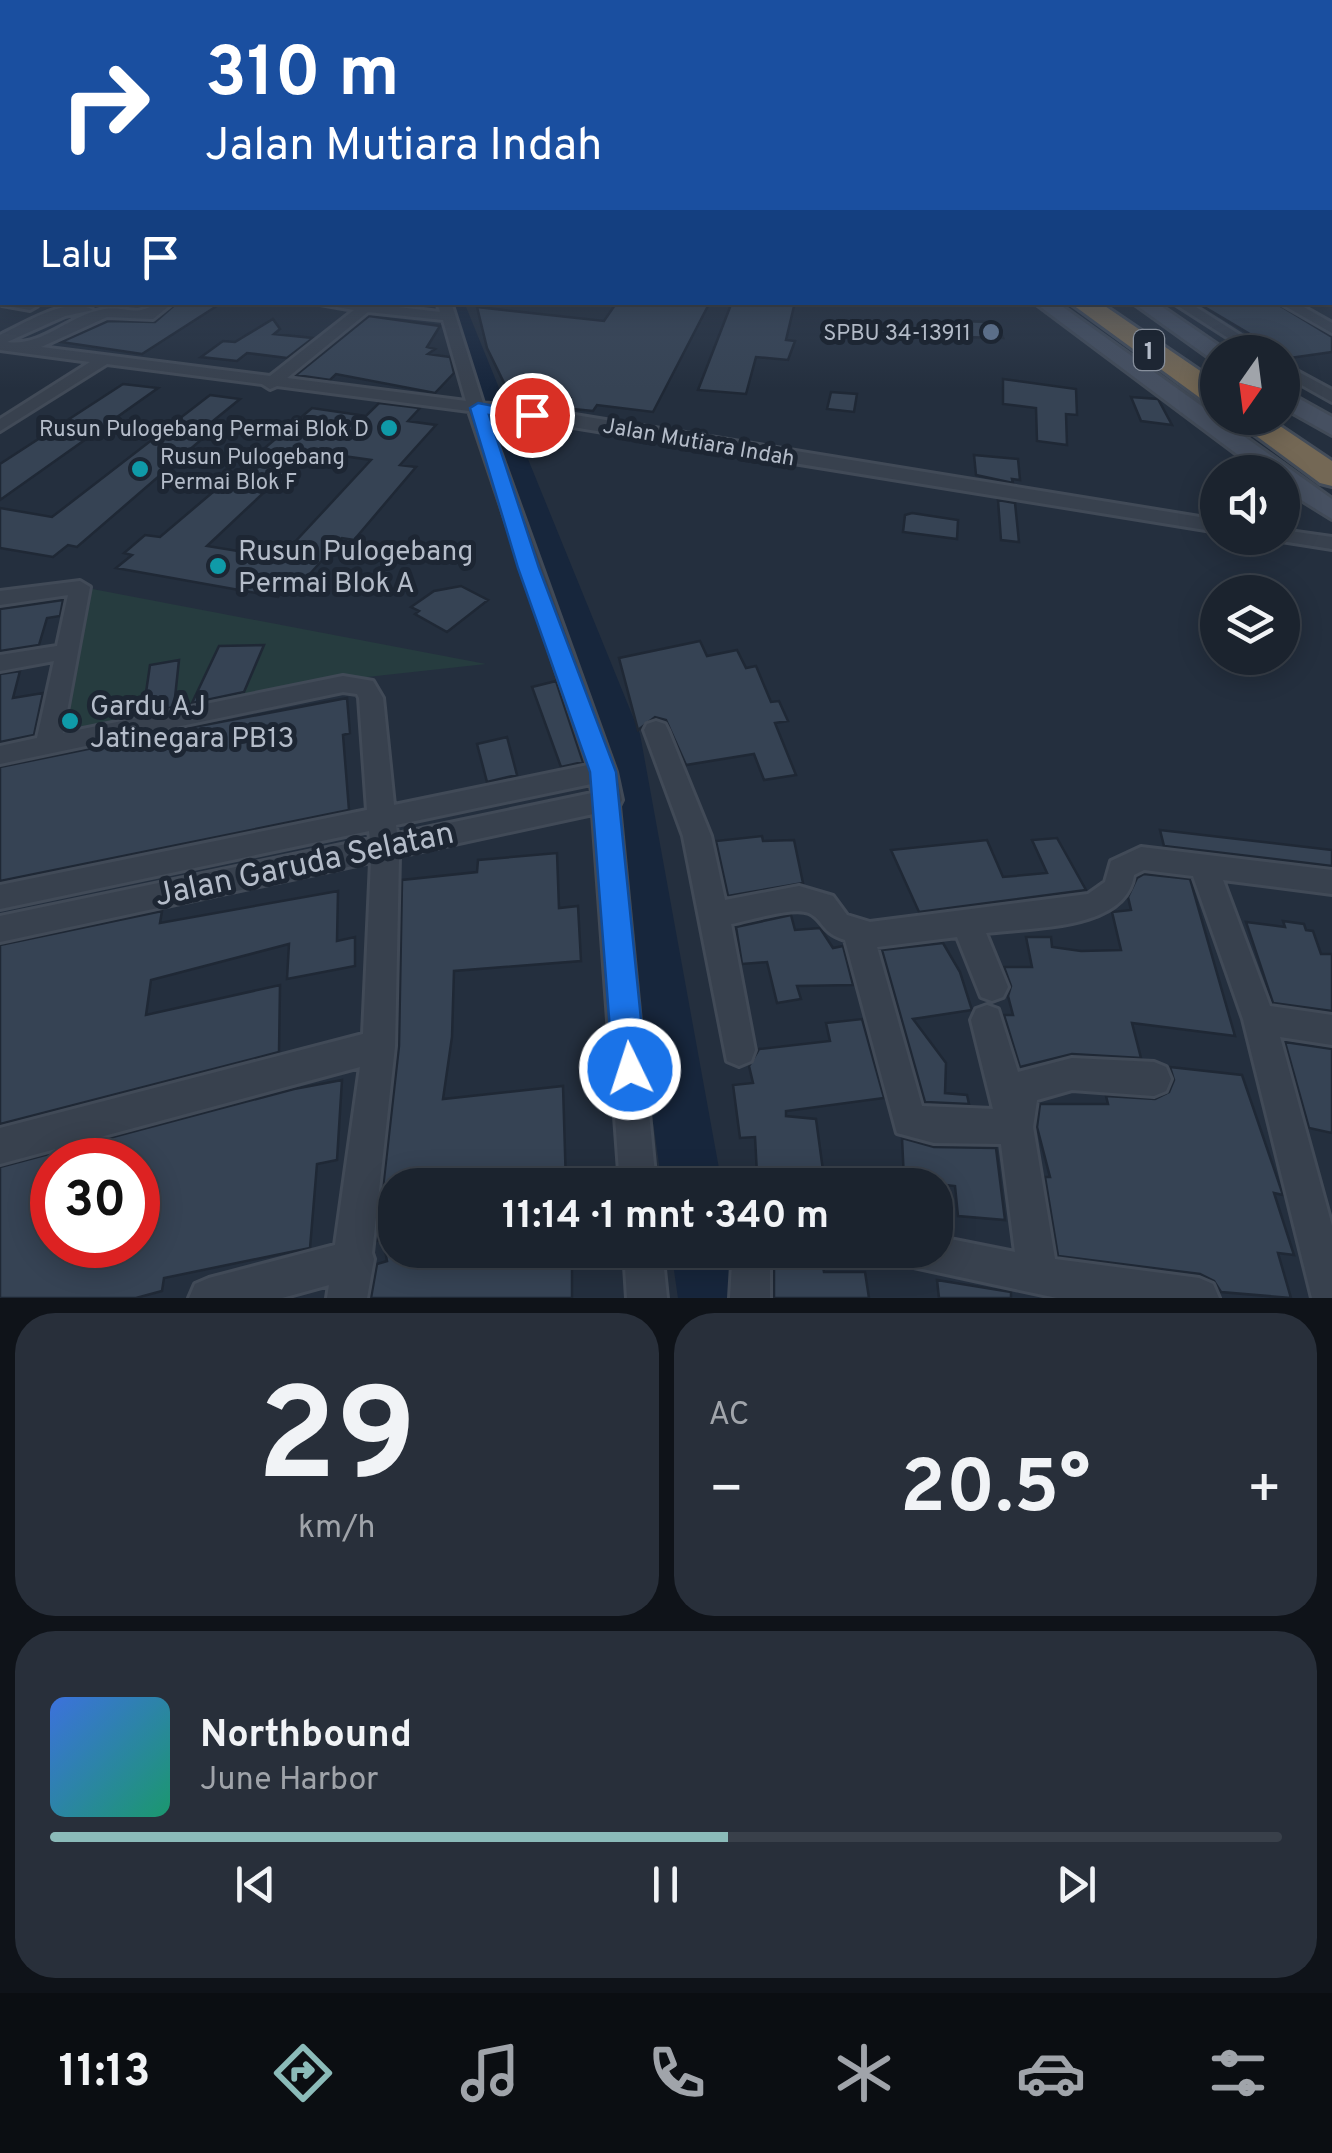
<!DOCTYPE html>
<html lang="id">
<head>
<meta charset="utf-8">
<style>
  body { margin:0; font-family:Overpass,sans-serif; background:#282f3a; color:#f1f3f6; height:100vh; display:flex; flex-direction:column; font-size:38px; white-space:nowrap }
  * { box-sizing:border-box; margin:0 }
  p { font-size:32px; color:#a0a4aa }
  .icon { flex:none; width:55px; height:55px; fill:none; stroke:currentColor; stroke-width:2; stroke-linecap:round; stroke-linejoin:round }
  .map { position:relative; height:1298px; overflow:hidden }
  .side { display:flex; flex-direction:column; gap:15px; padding:15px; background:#0f1319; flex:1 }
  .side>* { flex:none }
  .top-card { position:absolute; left:0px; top:0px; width:1332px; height:305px; box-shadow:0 5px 25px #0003,0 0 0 2px #39404a; background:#1a4fa0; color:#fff; overflow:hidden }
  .needle { width:65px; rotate:194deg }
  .tools { position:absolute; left:1200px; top:335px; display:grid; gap:20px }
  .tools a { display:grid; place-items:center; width:100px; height:100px; border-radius:50%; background:#1b232e; box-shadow:0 5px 25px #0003,0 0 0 2px #39404a; font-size:50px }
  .speed { position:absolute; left:30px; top:1138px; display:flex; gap:20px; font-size:50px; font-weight:700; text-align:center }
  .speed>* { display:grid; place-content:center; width:130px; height:130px; border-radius:50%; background:#1b232e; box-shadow:0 5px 25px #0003,0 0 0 2px #39404a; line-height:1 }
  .speed .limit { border:15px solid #d22; background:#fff; color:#111 }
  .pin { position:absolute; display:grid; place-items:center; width:85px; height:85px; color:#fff; margin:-42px; border:5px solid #fff; border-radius:50%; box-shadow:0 2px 10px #0007 }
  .me { position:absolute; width:110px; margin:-55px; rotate:356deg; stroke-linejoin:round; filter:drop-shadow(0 0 8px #0008) }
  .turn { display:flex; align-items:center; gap:35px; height:210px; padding:0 40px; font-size:45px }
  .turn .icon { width:130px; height:130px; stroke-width:2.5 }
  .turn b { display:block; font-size:70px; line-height:85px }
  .then { display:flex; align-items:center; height:95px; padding:0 40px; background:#0003; gap:20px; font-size:38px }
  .big { font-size:75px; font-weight:700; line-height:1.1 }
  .side .widget { flex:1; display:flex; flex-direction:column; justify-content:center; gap:15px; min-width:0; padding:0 35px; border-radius:40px; background:#282f3a }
  .side .dial { align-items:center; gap:0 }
  .dial b { font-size:130px; line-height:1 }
  .song { display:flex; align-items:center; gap:30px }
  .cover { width:120px; height:120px; border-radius:15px; background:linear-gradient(135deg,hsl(220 70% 55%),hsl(160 70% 35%)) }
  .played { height:10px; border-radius:5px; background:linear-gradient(90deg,#8bbbb9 55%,#39404a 55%) }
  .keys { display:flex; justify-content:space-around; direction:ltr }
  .heat { display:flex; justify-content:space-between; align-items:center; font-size:55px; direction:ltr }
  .side .tiles { flex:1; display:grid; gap:15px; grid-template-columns:1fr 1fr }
  .widget:last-child { grid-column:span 2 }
  .trip { position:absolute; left:378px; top:1168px; width:575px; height:100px; border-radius:40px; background:#1b232e; box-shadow:0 5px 25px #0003,0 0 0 2px #39404a; font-weight:700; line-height:100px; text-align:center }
  .dock { display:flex; height:160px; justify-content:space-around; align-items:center; background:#0b0e12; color:#a0a4aa }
  .dock .icon { width:70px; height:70px }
  .dock .active { color:#8bbbb9 }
  .dock b { font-size:45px; color:#f1f3f6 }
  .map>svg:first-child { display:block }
</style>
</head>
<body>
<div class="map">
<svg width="1332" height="1298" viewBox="0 0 1332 1298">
  <rect width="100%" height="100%" fill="#242f3e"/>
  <path fill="#263c3f" d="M82,587L486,664L367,677L64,734Z"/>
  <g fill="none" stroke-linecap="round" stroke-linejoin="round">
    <path fill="#17263c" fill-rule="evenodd" d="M442,302H464L640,734L722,1185H662L598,734Z
      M671,1250H735L744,1298H678Z"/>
  </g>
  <path fill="#364354" stroke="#1f2835" stroke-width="2.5" fill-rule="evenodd" d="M178,302H223L142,354L61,342L108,321L155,322Z
    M617,302H710L653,412L597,405L593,411L563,408L570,398L509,393L487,348L477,307L604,321Z
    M732,302H795L786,340L795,341L788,360L756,357L746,394L698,390Z
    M1196,302H1274L1332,337V352L1290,358Z
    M369,316L440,326L427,347L435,349L428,354L450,357L454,373L435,393L336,374L330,380L296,375Z
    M273,319L280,329L274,334L313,338L287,358L247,353L237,361L201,357L223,341L235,342Z
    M956,321L994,322L1003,338L963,337Z
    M1003,379L1076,389L1077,415L1066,414L1067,445L1037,441L1036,408L1003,404Z
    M123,384L158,388L0,500V464Z
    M831,392L857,394L854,412L827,409Z
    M210,395L240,399L192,438L202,439L77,547L68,545L53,557L0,548V508L52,517Z
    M1131,397L1158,399L1172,425L1141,421Z
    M379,403L420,408L408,421L436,425L400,465L416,467L354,540L342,538L300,585L290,583L278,597L116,568L132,555L124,553L145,535L160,537L312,408L366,416ZM308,451L371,460L280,558L207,546Z
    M974,455L1018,459L1020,480L1012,479L1013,483L976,475Z
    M998,500L1015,503L1019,542L1001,540Z
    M912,513L958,520L957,539L903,532L905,515Z
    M461,586L488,600L447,632L415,614L419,611L411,607L434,591Z
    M63,600L60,616L47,618L39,645L0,651V609Z
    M700,641L707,656L737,650L746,668L756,666L771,702L779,701L788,721L775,723L796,775L764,780L754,754L686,765L666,720L655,717L638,730L619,658Z
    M264,645L244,692L192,703L219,646Z
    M179,660L174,707L143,713L150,665Z
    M20,671L13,698L43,693L34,735L0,742V674Z
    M556,681L583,762L561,767L532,687Z
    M347,698L350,733L343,735L349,810L0,881V767L171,732L168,750L178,730Z
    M507,737L517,775L487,782L477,744Z
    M1160,830L1332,850V866L1164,846Z
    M762,836L763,841L794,840L803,883L728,896L716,841Z
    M1057,838L1086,890L919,912L891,850L987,840L1003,877L1047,873L1032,840Z
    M557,853L559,908L578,906L581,961L454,971L452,1037L443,1099L563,1086L566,1185H395V1238L377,1241L399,1046L402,880L477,872L478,860Z
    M1144,874L1190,879L1235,1036L1132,1023L1141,1058L1072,1054L1020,1067L1004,1015H1013L1008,996L1011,986L1004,967H1032L1026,937H1051L1052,947L1081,951L1121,950L1112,912L1131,910L1128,897L1137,878Z
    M338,891L337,941L355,937V966L287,979L289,944L151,980L146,1015L280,985L279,1052L0,1124V945L162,911L160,923Z
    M791,915L795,930L820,928L833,948L843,946L853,985L797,986L801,999L777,1003L767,962L742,964L736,927Z
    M1283,921L1304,924L1306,930L1313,931L1321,954H1332V1011L1273,1003L1246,922L1285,927Z
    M943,943L960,972L972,1010L913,1019L946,1063L945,1093L967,1095L969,1104L925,1102L882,950Z
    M862,1019L884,1098L786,1111V1116L816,1119L825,1185H783L782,1173L757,1174L755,1137L740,1138L733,1085L753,1083L749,1066L759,1049L830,1041L826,1023Z
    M1285,1042L1332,1049V1133L1309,1128Z
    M1170,1067L1242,1075L1283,1195L1274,1193L1294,1255L1278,1253L1291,1298L1221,1292L1214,1281L1200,1274L1058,1256L1045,1177H1050L1037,1127L1040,1104H1108L1106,1096L1155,1099L1169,1092L1174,1080Z
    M342,1080L337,1160L317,1164L310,1248L164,1278L162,1291L136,1298H0V1167L294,1089ZM52,1160H138V1245H52Z
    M902,1138L934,1147L996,1148L1005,1220L958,1216L955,1186L904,1180Z
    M385,1250H548L549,1265L572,1263V1298H371L377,1264L387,1261Z
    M822,1262L824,1272H865L869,1298H774V1266Z
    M937,1280L1011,1292V1298H939Z"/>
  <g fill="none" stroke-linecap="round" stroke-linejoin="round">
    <g stroke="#414a57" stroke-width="6">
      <path id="street" d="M1330,228H1332V236L1330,235Z
        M2,249V257L0,258V250Z
        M1330,269L1332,270V278L1330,277Z
        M2,299V302H32L37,306L30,310L2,305Z
        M158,302H174L153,319L107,317L41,347L270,376L354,310L309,302H356L440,312L437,302H451L483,403L575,415L1218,520V532L486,413L616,772L622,800L619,806L656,1185H620L593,814L399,856L395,1046L372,1253L374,1259L367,1298H327L329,1285L282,1298H189L195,1284L209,1278L335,1245L360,1067L0,1164V1128L363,1034L371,862L0,942V916L370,839L369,831L0,909V885L367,810L359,698L357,694L343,692L0,764V746L37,738L54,661L0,671V655L57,646L68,595L0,605V591L80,581L90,587L63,733L343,676L373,681L383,698L394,805L588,765L469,411L277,386L270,389L262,384L107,364L0,431V419L90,362L0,350V335C24,324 68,295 93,310L65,316L7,342C43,347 70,314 105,309C128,306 136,318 158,302ZM368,312L443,320L466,401L287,378ZM591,784L592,793L397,834L396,825Z
        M1172,302H1188L1267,352H1250Z
        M1278,302H1295L1332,323V333Z
        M1282,363L1332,390V402L1282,374Z
        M1282,530L1332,537V549L1275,540L1273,538H1282Z
        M656,721L665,724L668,730L711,836L725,900L799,886L833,896L847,915L870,922L1088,894L1105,882L1111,861L1141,847L1332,870V894L1223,880L1270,1006L1332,1015V1045L1280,1037L1332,1226V1298H1312L1243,1019L1193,876L1144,870L1134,875C1126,931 1030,927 986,933L1008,987L1003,997L992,1001L981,997L957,937L877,947L922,1106L993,1109L971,1020L976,1009L987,1005L998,1009L1018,1072L1072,1058L1154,1062L1166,1067L1171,1079L1166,1091L1154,1096L1072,1090L1037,1100L1033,1127L1055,1259L1199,1278L1213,1284L1219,1298H1057L895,1263L889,1250H935V1236L1015,1252L1001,1144L934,1143L897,1133L845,940C821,933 824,920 809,913C793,906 749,921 731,924L755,1050L751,1061L739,1066L727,1061L683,836L644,730L647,724Z
        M624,1250H662L667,1298H627Z
        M738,1250H777L770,1266V1298H730L732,1265Z"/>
    </g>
    <g stroke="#414a57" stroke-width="6">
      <path id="secondary" d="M1034,302H1056L1332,499V519L1282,488V472H1261Z
        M1132,302H1155L1228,352H1218V359L1210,358Z
        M1282,389L1332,417V435L1282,407Z"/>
    </g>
    <g stroke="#434c59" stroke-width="6">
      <path id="highway" d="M1069,302H1099L1218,383V406L1207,403Z
        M1232,418H1268L1332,461V486L1320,483Z"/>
    </g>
    <use href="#street" fill="#38414e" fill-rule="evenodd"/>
    <use href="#secondary" fill="#465061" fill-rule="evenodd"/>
    <use href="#highway" fill="#746855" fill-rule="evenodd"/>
  </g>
  <linearGradient id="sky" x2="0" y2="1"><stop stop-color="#141a22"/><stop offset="0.53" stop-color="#3f4d63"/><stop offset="1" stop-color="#3f4d63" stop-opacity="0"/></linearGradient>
  <rect width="1332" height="389" fill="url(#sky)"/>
  <path fill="#1a73e8" stroke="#114b97" stroke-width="2.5" d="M478,403L541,415L532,420L489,415L539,568L616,772L646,1069L641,1081L630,1086L618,1081L613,1069L590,772L518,568L470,408Z"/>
  <circle fill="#5c6f8a" stroke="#1d2633" stroke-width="4" cx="991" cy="332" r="10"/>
  <g fill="#0f9aa8" stroke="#1d2633" stroke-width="4">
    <circle cx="389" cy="428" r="10"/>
    <circle cx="140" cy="469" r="10"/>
    <circle cx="218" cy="566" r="10"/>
    <circle cx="70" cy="721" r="10"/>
  </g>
  <g text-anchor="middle" stroke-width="10" stroke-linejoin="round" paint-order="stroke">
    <g font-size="22" fill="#b4bcc9" stroke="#1d2633" text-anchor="end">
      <text x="971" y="340">SPBU 34-13911</text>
      <text x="369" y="436">Rusun Pulogebang Permai Blok D</text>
      <text x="160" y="464" text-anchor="start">Rusun Pulogebang<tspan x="160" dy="25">Permai Blok F</tspan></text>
    </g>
    <g font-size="22" fill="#b4bcc9" stroke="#1d2633">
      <text transform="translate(699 441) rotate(10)" y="8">Jalan Mutiara Indah</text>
    </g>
    <rect fill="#1d2633" stroke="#878f9c" stroke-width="2.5" x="1134" y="330" width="30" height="40" rx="8"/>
    <g font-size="25" font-weight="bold" fill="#b4bcc9">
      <text x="1149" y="359">1</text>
    </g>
    <g font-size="28" fill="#b4bcc9" stroke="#1d2633" text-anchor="start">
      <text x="238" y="560">Rusun Pulogebang<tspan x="238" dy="32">Permai Blok A</tspan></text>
      <text x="90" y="715">Gardu AJ<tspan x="90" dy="32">Jatinegara PB13</tspan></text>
    </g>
    <g font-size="32" fill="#b4bcc9" stroke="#1d2633">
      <text transform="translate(304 863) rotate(-12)" y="11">Jalan Garuda Selatan</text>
    </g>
  </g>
</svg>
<div class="tools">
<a><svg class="needle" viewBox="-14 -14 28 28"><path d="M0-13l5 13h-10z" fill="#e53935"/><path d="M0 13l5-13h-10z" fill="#a0a4aa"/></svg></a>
<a><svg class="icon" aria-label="sound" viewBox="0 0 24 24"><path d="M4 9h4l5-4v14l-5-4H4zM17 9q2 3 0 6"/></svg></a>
<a><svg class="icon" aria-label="layers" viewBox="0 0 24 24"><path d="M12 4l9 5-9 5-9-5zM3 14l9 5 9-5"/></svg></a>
</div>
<div class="speed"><div class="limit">30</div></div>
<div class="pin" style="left:532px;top:415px;background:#d93025"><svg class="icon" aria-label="arrive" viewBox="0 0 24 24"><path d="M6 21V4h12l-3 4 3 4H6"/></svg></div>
<svg class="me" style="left:630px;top:1069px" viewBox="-20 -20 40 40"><circle r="17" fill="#1a73e8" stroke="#fff" stroke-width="3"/><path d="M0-11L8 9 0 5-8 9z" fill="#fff"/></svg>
<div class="trip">11:14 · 1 mnt · 340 m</div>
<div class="top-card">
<div class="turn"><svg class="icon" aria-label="right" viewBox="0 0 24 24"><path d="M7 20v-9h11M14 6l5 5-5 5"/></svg><div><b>310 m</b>Jalan Mutiara Indah</div></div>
<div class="then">Lalu<svg class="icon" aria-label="arrive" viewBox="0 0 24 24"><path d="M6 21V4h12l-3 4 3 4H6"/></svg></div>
</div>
</div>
<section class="side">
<div class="tiles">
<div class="widget dial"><b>29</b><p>km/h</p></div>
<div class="widget"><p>AC</p>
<div class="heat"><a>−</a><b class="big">20.5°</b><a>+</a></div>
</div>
<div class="widget">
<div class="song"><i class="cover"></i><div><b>Northbound</b><p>June Harbor</p></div></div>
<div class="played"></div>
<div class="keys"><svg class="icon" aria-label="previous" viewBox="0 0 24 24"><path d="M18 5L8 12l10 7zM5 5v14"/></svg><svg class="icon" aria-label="pause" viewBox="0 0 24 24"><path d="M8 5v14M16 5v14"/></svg><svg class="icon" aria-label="next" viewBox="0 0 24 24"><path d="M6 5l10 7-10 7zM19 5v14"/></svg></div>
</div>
</div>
</section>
<nav class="dock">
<b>11:13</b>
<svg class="icon active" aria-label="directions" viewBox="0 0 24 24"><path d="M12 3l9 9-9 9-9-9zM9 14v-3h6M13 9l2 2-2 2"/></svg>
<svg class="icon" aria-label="music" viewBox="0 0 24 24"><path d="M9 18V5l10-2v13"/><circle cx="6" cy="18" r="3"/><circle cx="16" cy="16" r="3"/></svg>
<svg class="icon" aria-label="phone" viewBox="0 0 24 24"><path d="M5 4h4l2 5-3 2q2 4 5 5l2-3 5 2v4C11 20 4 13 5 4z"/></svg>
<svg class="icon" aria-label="climate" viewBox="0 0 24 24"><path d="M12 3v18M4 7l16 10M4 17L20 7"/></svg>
<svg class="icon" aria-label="car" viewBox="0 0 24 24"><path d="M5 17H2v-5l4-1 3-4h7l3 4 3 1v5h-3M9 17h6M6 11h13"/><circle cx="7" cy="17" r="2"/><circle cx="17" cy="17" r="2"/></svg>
<svg class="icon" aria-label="filters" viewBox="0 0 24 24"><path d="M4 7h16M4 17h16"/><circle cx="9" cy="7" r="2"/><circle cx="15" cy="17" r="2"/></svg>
</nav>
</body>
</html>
